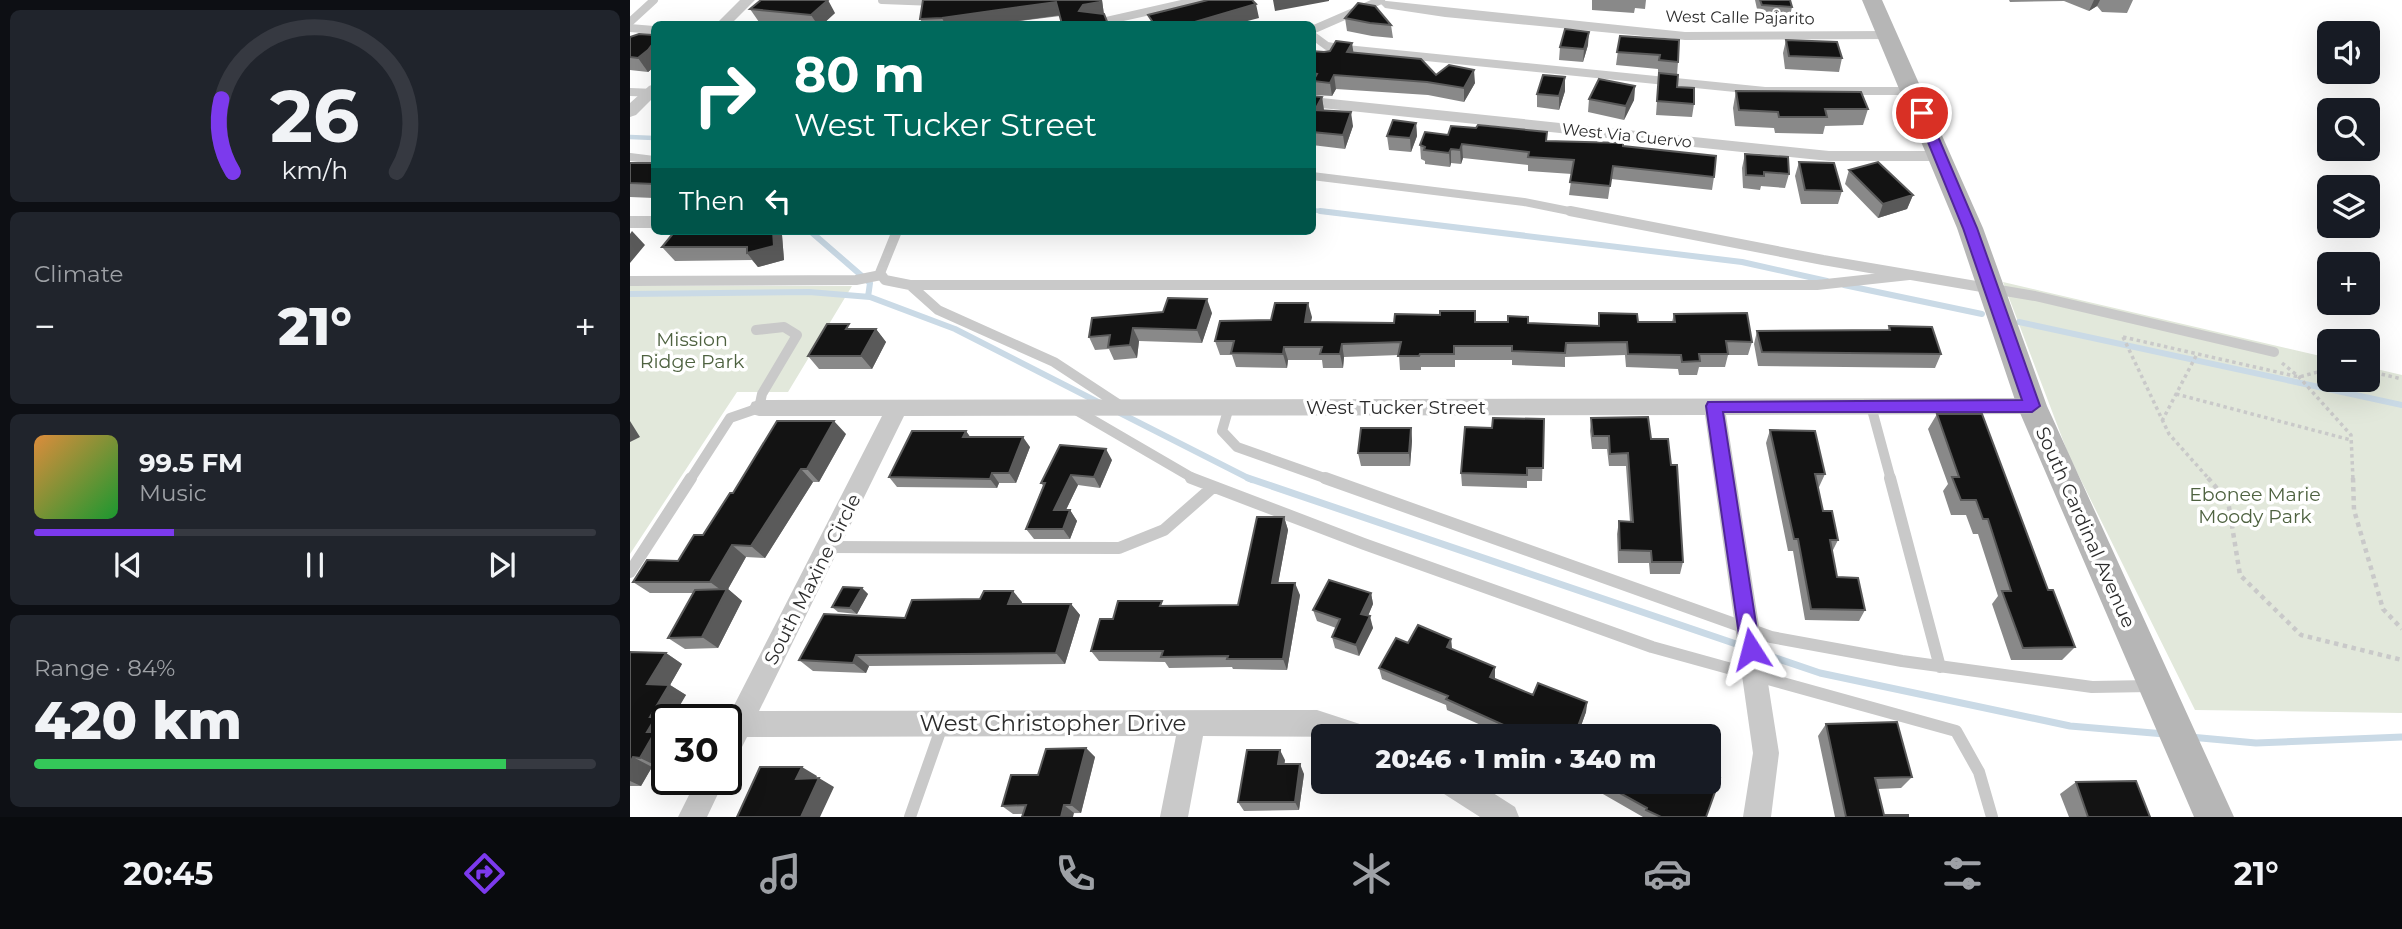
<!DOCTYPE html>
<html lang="en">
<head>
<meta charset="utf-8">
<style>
  body { margin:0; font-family:Montserrat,sans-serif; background:#20242c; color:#f1f3f6; height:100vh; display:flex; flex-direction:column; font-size:26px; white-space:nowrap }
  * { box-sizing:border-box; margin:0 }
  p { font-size:23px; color:#9ea1a6 }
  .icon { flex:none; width:38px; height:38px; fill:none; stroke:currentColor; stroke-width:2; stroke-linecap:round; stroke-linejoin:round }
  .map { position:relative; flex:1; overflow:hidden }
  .details { display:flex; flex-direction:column; gap:10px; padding:10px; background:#0d0f14; width:630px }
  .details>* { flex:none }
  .top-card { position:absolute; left:21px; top:21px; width:665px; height:214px; border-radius:10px; box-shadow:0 7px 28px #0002; background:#00695c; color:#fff; overflow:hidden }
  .tools { position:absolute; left:1687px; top:21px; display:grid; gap:14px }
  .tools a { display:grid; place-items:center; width:63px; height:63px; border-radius:10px; background:#171b24; box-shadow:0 7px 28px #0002; font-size:35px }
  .speed { position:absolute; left:21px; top:704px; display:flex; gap:14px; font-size:35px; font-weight:700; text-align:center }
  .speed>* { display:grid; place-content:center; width:91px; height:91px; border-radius:50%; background:#171b24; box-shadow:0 7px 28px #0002; line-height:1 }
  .speed .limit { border:4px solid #111; border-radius:10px; background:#fff; color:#111 }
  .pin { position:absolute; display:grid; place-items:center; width:60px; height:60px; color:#fff; margin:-30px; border:4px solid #fff; border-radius:50%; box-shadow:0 2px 7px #0007 }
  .me { position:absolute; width:77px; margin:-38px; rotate:351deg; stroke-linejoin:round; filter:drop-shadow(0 0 5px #0008) }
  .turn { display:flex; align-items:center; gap:24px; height:147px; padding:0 28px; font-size:32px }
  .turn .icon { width:91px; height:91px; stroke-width:2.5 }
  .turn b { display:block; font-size:49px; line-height:60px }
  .then { display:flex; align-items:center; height:66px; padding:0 28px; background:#0003; gap:14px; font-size:26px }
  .big { font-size:52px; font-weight:800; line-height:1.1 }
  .details .tile { flex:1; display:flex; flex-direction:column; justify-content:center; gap:10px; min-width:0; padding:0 24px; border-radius:10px; background:#20242c }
  .details .dial { align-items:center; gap:0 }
  .dial svg { height:182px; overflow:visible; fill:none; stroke:#363941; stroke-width:7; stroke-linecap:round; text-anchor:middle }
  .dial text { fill:#f1f3f6; stroke:none }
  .song { display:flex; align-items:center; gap:21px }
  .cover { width:84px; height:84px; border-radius:10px; background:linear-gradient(135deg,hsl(30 70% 55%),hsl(130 70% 35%)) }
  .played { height:7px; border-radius:4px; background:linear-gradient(90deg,#7c3aed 25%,#363941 25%) }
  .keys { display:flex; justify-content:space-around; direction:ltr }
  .heat { display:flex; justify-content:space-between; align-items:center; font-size:38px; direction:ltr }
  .charge { height:10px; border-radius:5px; background:linear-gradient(90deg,#34c759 84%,#363941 0) }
  .trip { position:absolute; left:681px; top:724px; width:410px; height:70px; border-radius:10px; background:#171b24; box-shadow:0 7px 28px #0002; font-weight:800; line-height:70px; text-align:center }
  .dock { display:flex; height:112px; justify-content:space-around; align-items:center; background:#090b0e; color:#9ea1a6 }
  .dock .icon { width:49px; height:49px }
  .dock .on { color:#7c3aed }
  .dock b { font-size:32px; color:#f1f3f6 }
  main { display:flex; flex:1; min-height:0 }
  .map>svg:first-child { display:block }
</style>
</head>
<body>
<main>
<section class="details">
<div class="tile dial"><svg viewBox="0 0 100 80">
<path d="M14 69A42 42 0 1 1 86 69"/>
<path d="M14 69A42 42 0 0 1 9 37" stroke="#7c3aed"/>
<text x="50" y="56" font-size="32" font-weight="700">26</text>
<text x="50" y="72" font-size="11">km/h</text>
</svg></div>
<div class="tile"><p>Climate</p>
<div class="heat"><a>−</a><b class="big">21°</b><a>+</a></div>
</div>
<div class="tile">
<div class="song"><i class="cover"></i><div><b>99.5 FM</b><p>Music</p></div></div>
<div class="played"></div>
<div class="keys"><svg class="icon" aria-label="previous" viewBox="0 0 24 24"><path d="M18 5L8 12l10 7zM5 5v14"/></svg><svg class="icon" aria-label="pause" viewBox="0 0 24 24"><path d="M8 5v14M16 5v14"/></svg><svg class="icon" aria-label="next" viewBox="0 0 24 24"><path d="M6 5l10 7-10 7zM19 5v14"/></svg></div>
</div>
<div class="tile"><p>Range · 84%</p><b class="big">420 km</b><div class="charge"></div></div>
</section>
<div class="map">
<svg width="1772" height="817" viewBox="0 0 1772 817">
  <rect width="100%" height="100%" fill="#fff"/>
  <path fill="#e2e8db" d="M1373,282L1699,358V380H1738V367L1772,375V713L1565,710L1439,456Z
    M0,286H222L158,392H107L0,554Z"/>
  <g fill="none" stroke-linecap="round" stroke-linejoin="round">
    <path stroke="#cadae6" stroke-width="4.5" d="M0,137L24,138
      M682,210L705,213"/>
    <path stroke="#cadae6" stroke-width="6" d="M690,211L1112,262L1197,281
      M180,231L240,283L238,297
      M1214,285L1352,314
      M0,294L179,292L240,297L325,329L468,402
      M1389,322L1772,405
      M490,413L622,480"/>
    <path stroke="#cadae6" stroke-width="7" d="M618,478L1115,647
      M1128,652L1190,673L1440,726L1535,734
      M1560,737L1626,743L1772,737"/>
    <path stroke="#c9c9c9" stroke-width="3.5" stroke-dasharray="3.5 3.5" stroke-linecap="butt" d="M1493,337L1539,434L1580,480
      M1493,337L1669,377L1699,369
      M1652,363L1669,377L1721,435L1723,480
      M1738,371L1772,379
      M1546,394L1721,440
      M1532,421L1567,354"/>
    <path stroke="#c9c9c9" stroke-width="4.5" stroke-dasharray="4.5 4.5" stroke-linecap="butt" d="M1578,478L1598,501L1610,575L1671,635L1772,660
      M1723,478L1724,510L1753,609L1772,629"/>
    <path stroke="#c9c9c9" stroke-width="8" d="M252,0L305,2
      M0,22L24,0
      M682,30L751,0
      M682,35L697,46L716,49L1135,91H1283
      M0,92L24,93
      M0,157L24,160
      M682,176L894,202L949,213"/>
    <path stroke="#c9c9c9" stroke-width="10" d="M940,211L1193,260L1405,296L1644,352
      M267,231L250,273L255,280L280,285L308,310L424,362L491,406
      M0,281L226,280L251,275
      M280,285H1187L1279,275
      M1241,406L1261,480
      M599,407L592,431L607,447L700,480
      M444,409L566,480
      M60,480L100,418L129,408L132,394L167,335L154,327L126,330"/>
    <path stroke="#c9c9c9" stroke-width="12" d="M561,478L734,544L1022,647L1326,731L1349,772L1362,817
      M695,478L1141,637L1272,661L1462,687L1520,686
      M1260,478L1310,667
      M198,547L489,548L534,530L583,487
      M0,572L61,478
      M280,817L312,726"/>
    <path fill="#c9c9c9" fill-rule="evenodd" d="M110,0H125L101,24H86Z
      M551,0H577L575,3L480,24H456L458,21Z
      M747,0L1055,32L1258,31L1265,35L1258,39L1055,40L815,17L755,8Z
      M0,24L24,26V34L0,32Z
      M24,84V97L6,115L0,117V103L19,86Z
      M682,97L1199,151H1311L1319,156L1311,161H1199L682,107Z
      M0,216H24V228H0Z
      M1402,398L1409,400L1412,406L1409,412L1402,414L1096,415L1149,753L1141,817H1113L1123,753L1075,415L274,416L129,711L687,710L742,728L746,737L573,736L558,817H530L546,736L117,737L106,759L96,763V721L252,416H129L122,414L119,408L122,402L129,400Z
      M67,779H95L77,817H48Z
      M807,782H846L885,807L889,817H850L811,792Z"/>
    <path fill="#b6b6b6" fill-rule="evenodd" d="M1232,0H1252L1353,228L1417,406L1604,817H1564L1387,406L1327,228Z"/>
  </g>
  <path fill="#898989" d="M293,0H472L474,15L430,16L367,24H293L290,19Z
    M962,0H1016L1015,9L1005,8L1004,13L962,10Z
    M1125,0H1160L1162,7L1159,20L1129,18Z
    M1379,0H1503L1497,13L1472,12L1467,6L1459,11L1434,1L1380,2Z
    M120,9L205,13L193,24H153L129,22Z
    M715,18L761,25L763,38L742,36L717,31Z
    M24,35V67L18,72L0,70V37Z
    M990,36L1048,62L1047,75V87L1064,104L1062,117L1026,115L1029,74H1028V69L986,65Z
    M1156,40L1212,58L1209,72L1155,69L1153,53Z
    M958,45L953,62L929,60L930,47Z
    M682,51L723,53L806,75L845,83L834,102L798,95L706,89L702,96L685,95L682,84Z
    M935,77V91L929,110L907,107V94Z
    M1005,86L1004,100L994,120L958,112L959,99Z
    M1106,91L1238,109L1233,125L1195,126L1193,134L1145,133L1144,128L1105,126L1103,108Z
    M682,96L692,97L694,110L723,126L715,149L682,145Z
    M786,123L787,136L781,152L759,150L757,136Z
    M818,135L993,146L1084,177L1082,190L981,179L978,199L939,195L942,174L898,171V165L833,158L831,164L821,163L820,167L795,164V161L791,159L790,145Z
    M1115,154L1159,174L1155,188L1131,186L1130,190L1113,188L1112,168Z
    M1169,162L1212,191L1208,204H1171L1165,176Z
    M0,163H24V198L0,197Z
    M1219,170L1283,195L1277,209L1248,218L1215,184Z
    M45,231H149L152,235L154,260L128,267L122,260L45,261L32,247Z
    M582,313L572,343L509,341L507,358L484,360L479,349L465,350L459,337L462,318Z
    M969,313L1008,322H1042L1044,314L1122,342L1118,355H1098L1095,367H1069L1067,375H1049L1048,369L996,367L995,355L935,357V367L882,365V360H825V367H791V370H770L769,355L714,357L713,368H693L692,360H658L657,368L606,367L602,355H590L585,341L641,320L682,317L680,323L846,322L968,325Z
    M1259,326L1311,354L1305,368L1128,366L1124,344L1127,331L1258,330Z
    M246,329L256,342L242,369H189L178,356Z
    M1307,414L1418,590L1445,647L1432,660H1381L1362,604L1368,596L1348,534H1343L1336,515H1321L1313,491L1318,484L1298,429Z
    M961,418L1021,439L1053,562L1050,574H1020L1019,563H988L987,534L989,521L1000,522L996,466H979L977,449H962L960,431Z
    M914,419L912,481H897V488L832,486L831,473L862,428Z
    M781,428L782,441L780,466H731L728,453Z
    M1140,430L1195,474L1189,487H1188L1193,511L1208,540L1202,552L1207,577L1235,610L1229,621L1175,620L1163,551H1158L1136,443Z
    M336,431L340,437L400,447L386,483H369L367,488L267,487L259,477Z
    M216,434L189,482H183L135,558L116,557L98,589L112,601L88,648L55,649L38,638L63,593H20L3,582L48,561L73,535L103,493Z
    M482,460L470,488L448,485L436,510H440L447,521L440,539H404L396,529L413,486L411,483Z
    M654,517L658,530L648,583L670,595L657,670L603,669L602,667L539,668L535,662L469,661L461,651L483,619L608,605Z
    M232,588L238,594L227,614L208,612L202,607Z
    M741,593L743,604L738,616L743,628L729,656L705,648L702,637L706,628L687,621L683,610Z
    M392,602V604H441L450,615L435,664L239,666L236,673L183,671L169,660Z
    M821,639L822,649L865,679L903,695L957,702L956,712L949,731L961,737H878L817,710L816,705L752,679L749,668L778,643Z
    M0,652L36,653L52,664L40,685L56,695L37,719L29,767H22L11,786H0Z
    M1196,724L1282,777L1271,788L1248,789L1254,815L1278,817H1205L1188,736Z
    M456,748L465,757L451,813L383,814L372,806L408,775Z
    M655,760L654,764L674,774L669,810L614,811L608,802Z
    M952,782H1078L1076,817H1013Z
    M1446,782L1520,817H1439L1430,794Z"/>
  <path fill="#5a5a5a" d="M198,0L205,13L193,24H187L181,15Z
    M470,0H472L474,15L449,11L453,5Z
    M643,0H699V1L645,11Z
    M1464,0H1470L1467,6L1459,11Z
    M426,2L431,15L367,24H315L312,18Z
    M626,4L629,18L606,24H558Z
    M959,32L958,45L953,62L954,49Z
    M24,42V67L18,72L8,58Z
    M722,43L724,56L717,52Z
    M844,70L845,83L834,102V88Z
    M704,75L706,89L702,96L700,83Z
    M935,77V91L929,110V96Z
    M1005,86L1004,100L994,120L996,106Z
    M692,97L694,111L685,110Z
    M721,112L723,126L715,149L713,135Z
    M786,123L787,136L781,152L780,138Z
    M832,144L833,158L831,164L830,150Z
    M821,149V163L820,167L819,153Z
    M1283,195L1277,209L1248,218L1253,204Z
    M2,231L15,245L0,263V234Z
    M143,231H149L152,235L154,260L128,267L117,253Z
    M577,299L582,313L572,343L567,330Z
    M678,303L682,317L678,336L675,322Z
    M503,328L509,341L507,358L500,345Z
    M246,329L256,342L242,369L231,356Z
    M712,344L714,357L713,368L710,354Z
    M654,347L658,360L657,368L653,354Z
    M0,421L10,437L0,442Z
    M204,421L216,434L189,482L177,469Z
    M781,428L782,441L780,466L779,453Z
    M336,431L343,441L333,437Z
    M393,437L400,447L386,483L379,473Z
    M476,449L482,460L470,488L464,477Z
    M171,469L183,482L135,558L121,546Z
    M362,473L369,483L367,488L360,479Z
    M441,475L448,485L431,520L424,510Z
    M440,510L447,521L440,539L433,529Z
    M654,517L658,530L646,595L642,583Z
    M102,545L116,557L98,589L112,601L88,648L72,637L95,593L80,582Z
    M665,583L670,595L657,670L653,659Z
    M232,588L238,594L227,614L220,608Z
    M383,591L392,602L388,615L378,604Z
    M741,593L743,604L734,625L731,614Z
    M441,604L450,615L435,664L426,653Z
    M740,616L743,628L729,656L726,645Z
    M821,639L822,650L817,647Z
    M36,653L52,664L40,685L56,695L42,719H37V754L29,767L10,758L20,717L17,684Z
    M226,655L239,666L236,673L223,663Z
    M865,667V678L861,687L860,677Z
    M957,702L956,712L947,737V729Z
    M456,748L465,757L451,813L441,805Z
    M650,750L655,760L653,774L648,764Z
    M3,757L22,767L11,786L0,781V763Z
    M670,764L674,774L669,810L665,802Z
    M172,767L187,776L182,788L166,779Z
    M189,778L204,787L190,817H171Z
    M434,805L444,813L443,817H431Z"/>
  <path fill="#131313" stroke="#5a5a5a" stroke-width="2" d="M131,0H198L181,15L120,9Z
    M293,0H470V2L453,5L449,11L474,14L478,24H432L426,2L312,18L290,19Z
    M578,0H622L626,4L558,24H524L518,15Z
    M1130,0H1160L1162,7L1132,5Z
    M728,3L745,6L761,25L740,23L715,18Z
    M935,29L959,32L954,49L930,47Z
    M9,34L24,35V42L18,50L8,58L0,57V37Z
    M990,36L1049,40L1048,62L1029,60L1030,55L987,52Z
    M1156,40L1207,42L1212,58L1159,56Z
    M706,41L722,43L717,52L791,59L806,75L819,65L844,70L834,88L797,82L704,75L700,83L683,81L687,74L683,73L684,71H682V51L694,52L700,51Z
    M1029,73L1048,75L1047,87L1064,88V104L1027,101Z
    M913,75L935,77L929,96L907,94Z
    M969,79L1005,86L996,106L959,99Z
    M1106,91L1231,92L1238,109H1195L1197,117H1149L1148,112L1109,110Z
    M682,96L692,97L685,110L721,112L713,135L682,132Z
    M763,120L786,123L780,138L757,136Z
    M848,125L917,132L916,141L993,143V146L1086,156L1084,177L983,166L980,186L940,182L944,160L898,157L899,152L832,144L830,150L821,149L819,153L794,150L795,147L790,145L795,132L818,135L821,126L846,128Z
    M1115,154L1158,157L1159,174L1134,172V176L1116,175Z
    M1169,162L1204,163L1212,191L1175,190Z
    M1248,162L1283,195L1253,204L1219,170Z
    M0,163H24V184L0,183Z
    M45,231H143L144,246L117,253V247H32Z
    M538,298L577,299L567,330L503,328L500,345L478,347L480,335L459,337L462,318L533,312Z
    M645,303H678L675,322L764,323L765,314L810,315V311H845V322H878V316L898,317V323L969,326V313L1007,314L1008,322H1045L1044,314L1117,313L1122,342L1096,341L1098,354H1069L1070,361L1052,362L1051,355L998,354L997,342L936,343L935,353L882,351V346H824V354H790L789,356H768L771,342L712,344L710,354H690L692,347H654L653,354L601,353L604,341H585L590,321L641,320Z
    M197,324H219L216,329H246L231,356H178Z
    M1259,326L1302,327L1311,354L1132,352L1127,331L1260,330Z
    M1307,414H1352L1418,590H1423L1445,647L1393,648L1372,591H1381L1358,519H1353L1346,500H1331L1322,477H1329Z
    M1018,417L1021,439H1038L1041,465H1047L1053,562H1022L1021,551L990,550L989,521L1003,522L998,453L980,454L979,436H963L961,418Z
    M863,418L914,419L913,468H897V475L831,473L835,427L862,428Z
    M147,421H204L177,469H171L121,546L102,545L80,582H3L17,560L48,561L64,535H73L100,493H103Z
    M731,428H781L779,453H728Z
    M1140,430L1185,431L1195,474H1185L1193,511H1202L1208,540H1200L1207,577L1228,578L1235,610L1181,609L1168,539H1164Z
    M282,431H336L333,437H393L379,473H362L360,479L259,477Z
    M430,445L476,449L464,477L441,475L424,510H440L433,529H396L415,483H411Z
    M627,517H654L642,583H665L653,659H597L598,656L531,657L533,651H461L470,619H483L488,601H532L530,606L608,605Z
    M699,580L741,593L731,614L740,616L726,645L702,637L710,619L683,610Z
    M213,587L232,588L220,608L202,607Z
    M97,589L72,637L38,638L65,590Z
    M354,591H383L378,604H441L426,653L226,655L223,663L169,660L194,614L275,618L282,600L350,599Z
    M788,625L821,639L817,647L865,667L860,677L903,695L908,683L957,702L947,729L961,737H886L889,732L816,699L818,696L749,668L766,638L778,643Z
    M0,652L36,653L17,684L39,685L20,717H26L17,732H25L10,758L3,757L0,763Z
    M1267,722L1282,777L1245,778L1254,815H1278V817H1216L1196,724Z
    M988,727L1007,737H983Z
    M456,748L441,805H434L431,817H392L396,805L372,806L381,775H408L416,749Z
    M617,750H650L648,764H670L665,802H608Z
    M130,767H172L166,779L189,778L171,817H107Z
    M1078,773L1090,778L1076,817H1031L1016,810L1017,808L970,782H1078Z
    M1506,781L1520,817H1458L1446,782Z"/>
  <path fill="#7c3aed" stroke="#51269a" stroke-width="2" d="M1292,109L1298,113L1347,228L1410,406L1402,412H1093L1130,649L1127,656L1121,658L1114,656L1111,649L1076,406L1078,402L1392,400L1333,228L1286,113Z"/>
  <g text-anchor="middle" stroke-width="7" stroke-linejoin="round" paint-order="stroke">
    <g font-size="16" fill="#2c2c2c" stroke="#fff">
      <text transform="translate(1110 17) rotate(1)" y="6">West Calle Pajarito</text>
      <text transform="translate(997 135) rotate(6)" y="6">West Via Cuervo</text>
    </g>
    <g font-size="19" fill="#4e6240" stroke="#fff">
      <text x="62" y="346">Mission<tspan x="62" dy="22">Ridge Park</tspan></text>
      <text x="1625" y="501">Ebonee Marie<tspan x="1625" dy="22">Moody Park</tspan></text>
    </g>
    <g font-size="19" fill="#2c2c2c" stroke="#fff">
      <text x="766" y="414">West Tucker Street</text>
      <text transform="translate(1456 527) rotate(66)" y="7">South Cardinal Avenue</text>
      <text transform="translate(182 579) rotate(-63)" y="7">South Maxine Circle</text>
    </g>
    <g font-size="23" fill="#2c2c2c" stroke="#fff">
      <text x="423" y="731">West Christopher Drive</text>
    </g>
  </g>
</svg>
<div class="tools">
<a><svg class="icon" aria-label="sound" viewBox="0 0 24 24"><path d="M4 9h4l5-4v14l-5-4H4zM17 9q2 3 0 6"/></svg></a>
<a><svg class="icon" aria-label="search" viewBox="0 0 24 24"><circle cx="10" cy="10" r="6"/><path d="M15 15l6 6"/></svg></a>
<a><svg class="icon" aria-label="layers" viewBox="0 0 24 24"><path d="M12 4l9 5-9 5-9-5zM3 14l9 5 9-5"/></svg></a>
<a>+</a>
<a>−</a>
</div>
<div class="speed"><div class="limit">30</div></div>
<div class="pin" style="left:1292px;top:113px;background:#d93025"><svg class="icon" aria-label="arrive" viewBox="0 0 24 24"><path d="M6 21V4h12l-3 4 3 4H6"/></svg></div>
<svg class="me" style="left:1121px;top:649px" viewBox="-20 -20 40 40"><path d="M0-17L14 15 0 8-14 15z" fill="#7c3aed" stroke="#fff" stroke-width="4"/></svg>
<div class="trip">20:46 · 1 min · 340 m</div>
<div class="top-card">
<div class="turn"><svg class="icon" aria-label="right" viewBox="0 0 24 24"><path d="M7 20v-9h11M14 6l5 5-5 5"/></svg><div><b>80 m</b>West Tucker Street</div></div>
<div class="then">Then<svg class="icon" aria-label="left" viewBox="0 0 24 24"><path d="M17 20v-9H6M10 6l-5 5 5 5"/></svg></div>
</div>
</div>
</main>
<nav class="dock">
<b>20:45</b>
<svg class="icon on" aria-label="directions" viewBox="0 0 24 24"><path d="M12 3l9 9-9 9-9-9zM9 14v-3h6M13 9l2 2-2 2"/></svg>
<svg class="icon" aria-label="music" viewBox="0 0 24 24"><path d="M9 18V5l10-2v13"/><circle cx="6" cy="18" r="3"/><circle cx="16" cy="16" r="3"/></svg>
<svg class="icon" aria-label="phone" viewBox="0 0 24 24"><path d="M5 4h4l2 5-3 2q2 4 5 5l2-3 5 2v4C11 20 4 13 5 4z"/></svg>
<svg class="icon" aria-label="climate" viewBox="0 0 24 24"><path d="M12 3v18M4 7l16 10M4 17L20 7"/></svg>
<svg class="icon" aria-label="car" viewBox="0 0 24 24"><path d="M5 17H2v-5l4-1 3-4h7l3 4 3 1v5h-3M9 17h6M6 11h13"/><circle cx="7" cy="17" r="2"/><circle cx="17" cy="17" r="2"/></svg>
<svg class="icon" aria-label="filters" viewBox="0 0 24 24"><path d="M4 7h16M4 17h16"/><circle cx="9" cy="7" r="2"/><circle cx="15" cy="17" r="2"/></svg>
<b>21°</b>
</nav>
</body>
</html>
